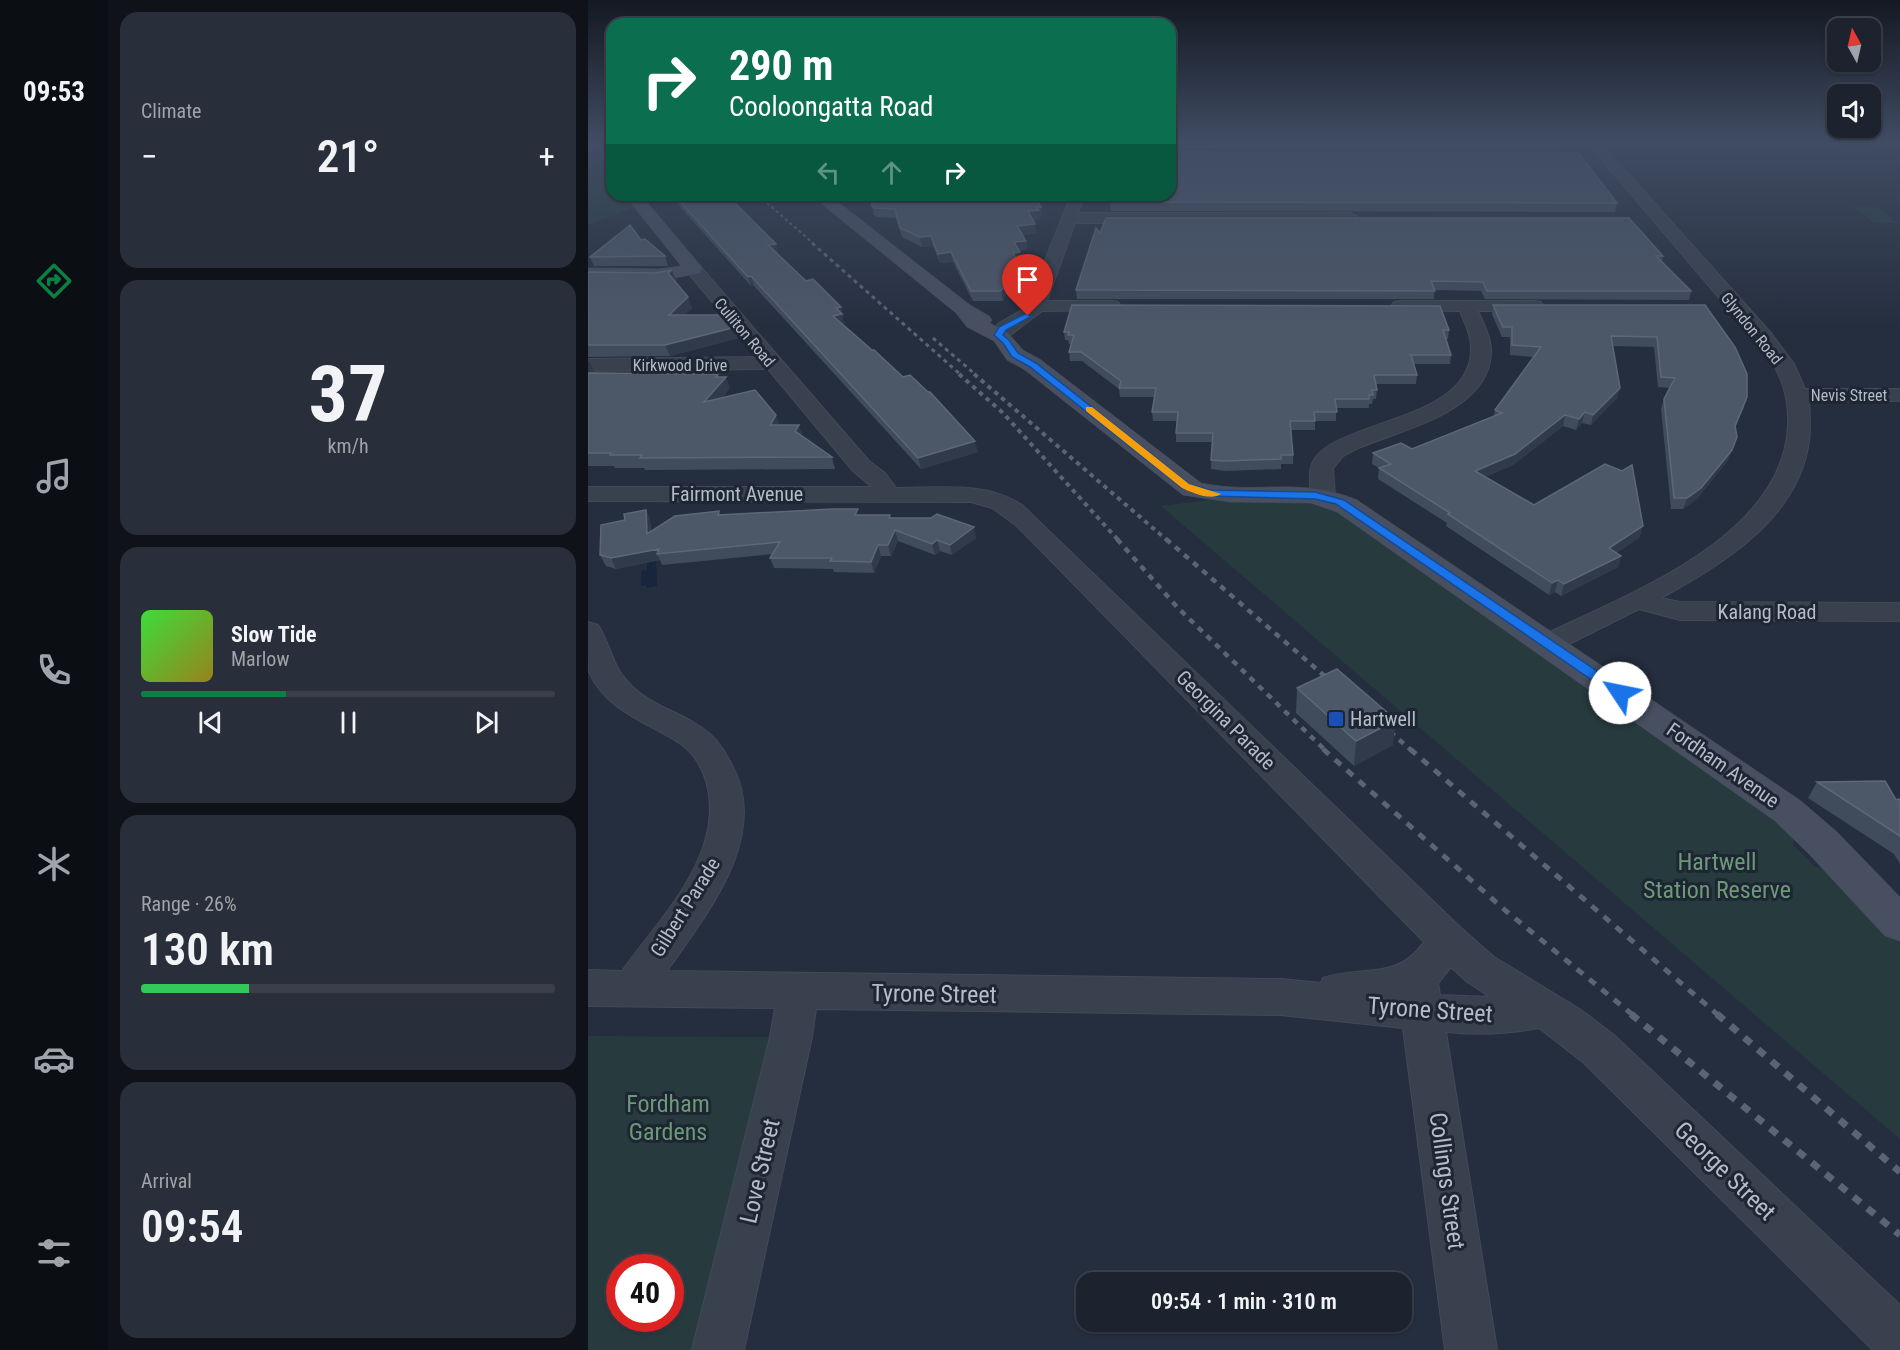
<!DOCTYPE html>
<html lang="en">
<head>
<meta charset="utf-8">
<style>
  body { margin:0; font-family:"Roboto Condensed",sans-serif; background:#292f3a; color:#f1f3f6; height:100vh; display:flex; flex-direction:column; font-size:22px; white-space:nowrap }
  * { box-sizing:border-box; margin:0 }
  p { font-size:20px; color:#a0a4aa }
  .icon { flex:none; width:33px; height:33px; fill:none; stroke:currentColor; stroke-width:2; stroke-linecap:round; stroke-linejoin:round }
  .map { position:relative; flex:1; overflow:hidden }
  .sheet { display:flex; flex-direction:column; gap:12px; padding:12px; background:#0f1319; width:480px }
  .sheet>* { flex:none }
  .hud { position:absolute; left:18px; top:18px; width:570px; height:183px; border-radius:18px; box-shadow:0 2px 4px #0004,0 0 0 2px #3a3f4a; background:#0b6e4f; color:#fff; overflow:hidden }
  .needle { width:39px; rotate:352deg }
  .controls { position:absolute; left:1239px; top:18px; display:grid; gap:12px }
  .controls a { display:grid; place-items:center; width:54px; height:54px; border-radius:12px; background:#1c222e; box-shadow:0 2px 4px #0004,0 0 0 2px #3a3f4a; font-size:30px }
  .speed { position:absolute; left:18px; top:1254px; display:flex; gap:12px; font-size:30px; font-weight:700; text-align:center }
  .speed>* { display:grid; place-content:center; width:78px; height:78px; border-radius:50%; background:#1c222e; box-shadow:0 2px 4px #0004,0 0 0 2px #3a3f4a; line-height:1 }
  .speed .limit { border:9px solid #d22; background:#fff; color:#111 }
  .pin { position:absolute; display:grid; place-items:center; width:51px; height:51px; color:#fff; margin:-62px -26px; border-radius:50% 50% 50% 0; rotate:-45deg; box-shadow:0 0 6px #0007 }
  .pin .icon { rotate:45deg }
  .me { position:absolute; width:66px; margin:-33px; rotate:304deg; stroke-linejoin:round; filter:drop-shadow(0 0 4px #0008) }
  .turn { display:flex; align-items:center; gap:21px; height:126px; padding:0 24px; font-size:27px }
  .turn .icon { width:78px; height:78px; stroke-width:2.5 }
  .turn b { display:block; font-size:42px; line-height:51px }
  .lanes { display:flex; align-items:center; height:57px; padding:0 24px; background:#0003; justify-content:center; gap:30px; direction:ltr }
  .lanes .off { opacity:.35 }
  .big { font-size:45px; font-weight:600; line-height:1.1 }
  .sheet .widget { flex:1; display:flex; flex-direction:column; justify-content:center; gap:9px; min-width:0; padding:0 21px; border-radius:18px; background:#292f3a }
  .sheet .dial { align-items:center; gap:0 }
  .dial b { font-size:78px; line-height:1 }
  .song { display:flex; align-items:center; gap:18px }
  .cover { width:72px; height:72px; border-radius:9px; background:linear-gradient(135deg,hsl(120 70% 55%),hsl(50 70% 35%)) }
  .played { height:6px; border-radius:3px; background:linear-gradient(90deg,#0b8043 35%,#3a3f4a 35%) }
  .keys { display:flex; justify-content:space-around; direction:ltr }
  .heat { display:flex; justify-content:space-between; align-items:center; font-size:33px; direction:ltr }
  .charge { height:9px; border-radius:4px; background:linear-gradient(90deg,#34c759 26%,#3a3f4a 0) }
  .trip { position:absolute; left:488px; top:1272px; width:336px; height:60px; border-radius:18px; background:#1c222e; box-shadow:0 2px 4px #0004,0 0 0 2px #3a3f4a; font-weight:600; line-height:60px; text-align:center }
  main { display:flex; flex:1; min-height:0 }
  .dock { display:flex; flex-direction:column; width:108px; justify-content:space-around; align-items:center; background:#0b0e12; color:#a0a4aa }
  .dock .icon { width:42px; height:42px }
  .dock .current { color:#0b8043 }
  .dock b { font-size:27px; color:#f1f3f6 }
  .map>svg:first-child { display:block }
</style>
</head>
<body>
<main>
<nav class="dock">
<b>09:53</b>
<svg class="icon current" aria-label="directions" viewBox="0 0 24 24"><path d="M12 3l9 9-9 9-9-9zM9 14v-3h6M13 9l2 2-2 2"/></svg>
<svg class="icon" aria-label="music" viewBox="0 0 24 24"><path d="M9 18V5l10-2v13"/><circle cx="6" cy="18" r="3"/><circle cx="16" cy="16" r="3"/></svg>
<svg class="icon" aria-label="phone" viewBox="0 0 24 24"><path d="M5 4h4l2 5-3 2q2 4 5 5l2-3 5 2v4C11 20 4 13 5 4z"/></svg>
<svg class="icon" aria-label="climate" viewBox="0 0 24 24"><path d="M12 3v18M4 7l16 10M4 17L20 7"/></svg>
<svg class="icon" aria-label="car" viewBox="0 0 24 24"><path d="M5 17H2v-5l4-1 3-4h7l3 4 3 1v5h-3M9 17h6M6 11h13"/><circle cx="7" cy="17" r="2"/><circle cx="17" cy="17" r="2"/></svg>
<svg class="icon" aria-label="filters" viewBox="0 0 24 24"><path d="M4 7h16M4 17h16"/><circle cx="9" cy="7" r="2"/><circle cx="15" cy="17" r="2"/></svg>
</nav>
<section class="sheet">
<div class="widget"><p>Climate</p>
<div class="heat"><a>−</a><b class="big">21°</b><a>+</a></div>
</div>
<div class="widget dial"><b>37</b><p>km/h</p></div>
<div class="widget">
<div class="song"><i class="cover"></i><div><b>Slow Tide</b><p>Marlow</p></div></div>
<div class="played"></div>
<div class="keys"><svg class="icon" aria-label="previous" viewBox="0 0 24 24"><path d="M18 5L8 12l10 7zM5 5v14"/></svg><svg class="icon" aria-label="pause" viewBox="0 0 24 24"><path d="M8 5v14M16 5v14"/></svg><svg class="icon" aria-label="next" viewBox="0 0 24 24"><path d="M6 5l10 7-10 7zM19 5v14"/></svg></div>
</div>
<div class="widget"><p>Range · 26%</p><b class="big">130 km</b><div class="charge"></div></div>
<div class="widget"><p>Arrival</p><b class="big">09:54</b></div>
</section>
<div class="map">
<svg width="1312" height="1350" viewBox="0 0 1312 1350">
  <rect width="100%" height="100%" fill="#252e3e"/>
  <path fill="#273b3f" fill-rule="evenodd" d="M0,140H24V195H80L0,225Z
    M1265,207H1288L1310,223H1286Z
    M621,500L719,502L751,511L1205,833V845L1227,867L1243,869L1292,923L1312,941V1139L573,506Z
    M0,1036L181,1037L104,1350H0ZM32,1268H82V1318H32Z"/>
  <path fill="#18253c" d="M68,559L69,586L58,588V585L53,586V571L59,570V561Z"/>
  <g fill="none" stroke-linecap="round" stroke-linejoin="round">
    <g stroke="#424a57" stroke-width="2">
      <path id="street" d="M997,140H1010L1183,333L1206,364L1217,389H1312V401H1221C1222,418 1223,435 1219,452C1204,522 1132,566 1073,598L1092,602L1312,603V621L1092,620L1051,609L969,650L959,653L949,650L945,644L949,638C1035,596 1196,539 1200,425C1201,397 1194,376 1178,353Z
        M483,195H497L490,213H763L771,218L763,223H487L459,301H524L530,302L533,306L530,310L454,311L417,339H403L401,335L411,323L438,308Z
        M105,264L111,265L281,461L297,473L308,488C350,488 398,481 434,505L872,927L906,957L993,1010L1026,1035L1312,1305V1350H1285L996,1063L951,1028C920,1034 889,1035 858,1032L909,1350H857L815,1028L693,1015L228,1009L224,1037L156,1350H104L182,1037L187,1008L0,1006V970L34,971C72,918 139,853 118,781C113,764 102,748 85,739C53,720 18,709 1,672C0,662 0,634 0,622L10,625C22,643 24,665 39,681C62,708 98,712 123,735C132,743 138,754 144,765C183,836 118,915 79,971L693,979L733,983L735,978C773,965 809,981 836,942L429,526L404,508L383,502L0,501V487H284L265,471L180,369L0,371V359L170,357L97,269ZM863,967L878,981L902,997L852,995L850,983Z
        M812,301H947L953,302L956,306L953,310L947,311H890C896,324 903,337 903,351C903,412 812,430 768,449L755,456L745,468L747,497L744,502L735,504L726,502C721,494 722,485 722,475C719,419 881,429 883,351C884,337 877,324 872,311L806,310L803,306L806,302Z"/>
    </g>
    <g stroke="#424a57" stroke-width="1">
      <path id="secondary" d="M1302,140H1312V146Z
        M37,195H53L112,265L114,269L112,273L71,281L0,280V268L71,269L93,266Z
        M223,195H241L382,305L401,316L404,320L402,323L420,333L435,350L453,360L613,483C668,495 711,476 769,500L1213,801L1249,832L1312,897V941L1297,936L1221,854L1187,821L749,512L723,503L642,502L595,495L437,370L419,360L406,341L379,327L368,313Z"/>
    </g>
    <use href="#street" fill="#39414e" fill-rule="evenodd"/>
    <use href="#secondary" fill="#474f61" fill-rule="evenodd"/>
    <path stroke="#5b6475" stroke-width="2" stroke-dasharray="3 3" stroke-linecap="butt" d="M170,195L226,244"/>
    <path stroke="#5b6475" stroke-width="3" stroke-dasharray="4 4" stroke-linecap="butt" d="M224,243L373,375
      M345,338L388,375"/>
    <path stroke="#5b6475" stroke-width="4" stroke-dasharray="4.5 4.5" stroke-linecap="butt" d="M371,374L415,413L531,541
      M386,374L580,541"/>
    <path stroke="#5b6475" stroke-width="4.5" stroke-dasharray="6 6" stroke-linecap="butt" d="M529,539L590,608L737,750
      M578,539L747,685
      M793,724L823,750"/>
    <path stroke="#5b6475" stroke-width="5" stroke-dasharray="8 8" stroke-linecap="butt" d="M735,749L918,911L1045,1015
      M822,749L1130,1015"/>
    <path stroke="#5b6475" stroke-width="7" stroke-dasharray="9 9" stroke-linecap="butt" d="M1043,1014L1312,1235
      M1129,1014L1312,1172"/>
  </g>
  <path fill="#404b5c" d="M582,140H980L979,149L582,148Z
    M85,195H139L190,253H189L256,317H254L256,324H254L390,452L333,469L166,286H163L86,200Z
    M282,195L367,197L374,199L382,195H464V202L451,203L453,207L454,216H452V219L445,220L448,233L434,235L438,241L439,250L431,251L433,262H429L430,269L415,301H385L365,262L352,263L345,246L334,247L314,237L308,218L289,217L286,215Z
    M522,202L1029,203L1027,212L523,211Z
    M512,233L1075,256L1074,261L1103,291L1101,300L897,299L893,291L846,290V299H489L488,290Z
    M77,256L80,266H6L2,257Z
    M0,272L88,280L87,281L104,308L96,315L148,327L151,338L82,356L0,357Z
    M905,305H1117L1156,407L1147,428L1145,447L1140,460L1109,499L1095,509H1083L1073,409L1076,399L1082,388L1070,387L1066,347L1025,346L1032,388L1029,398L1003,425L994,423L988,430L975,426L925,465L897,477L946,505L1055,526L1051,538L1028,553L1033,556L1030,567L973,596L967,592L961,595L858,526L859,523L790,479L791,468L784,464L785,453L824,449L906,416L907,410L946,357L922,355V337H914L904,314Z
    M861,330L860,339H858L863,355L862,364H826L829,375L828,384H788L789,390L788,399H785L784,404H781V408H748V421H727V430H703L705,455V464H693V469L637,471L623,469L624,442H588V433L589,421H565L564,412L567,397H532L531,389L494,361H482L481,352L483,344H481L480,340H477L476,332Z
    M0,362H2L7,373L130,374L131,377L142,388L134,398L215,437L244,457L247,469L57,470L56,468H27L26,466H0Z
    M58,510L62,520L63,531L131,511L132,515H271L303,518L388,538L364,555L352,551L347,555L310,541L303,556H293L286,573L246,572L245,569L186,568L182,558L185,554L74,565L72,560L28,569L18,566L12,555L37,520Z
    M709,688L805,745L766,766L708,713Z
    M1229,782L1312,801V864L1306,854L1220,798Z"/>
  <path fill="#303a4b" d="M16,142L21,157L0,171V152Z
    M446,195H464V202L447,203Z
    M449,207H453L454,216H452V219L441,220L440,211Z
    M447,224L448,233L430,235L429,226Z
    M343,236L345,246L334,247L332,237Z
    M438,241L439,250L427,252L426,242Z
    M188,244L190,253L183,254L180,245Z
    M363,252L365,262L352,263L350,254Z
    M432,252L433,262H429L430,269L415,301L413,291L425,253Z
    M84,270L88,280L84,284L80,273Z
    M163,276L166,286H163L160,277Z
    M100,297L104,308L85,326L81,315Z
    M253,307L256,317H254L256,324L247,326L245,316L248,308Z
    M148,327L151,338L82,356L77,345Z
    M0,362H2L7,373L0,375Z
    M130,374L133,383L138,377L142,388L120,414L116,402L128,377Z
    M1032,388L1029,398L1003,425L1005,415Z
    M997,412L994,423L988,430L991,419Z
    M188,415L192,427L182,425Z
    M977,415L975,426L925,465L885,482L887,471Z
    M211,425L215,437L207,431Z
    M1149,437L1140,460L1109,499L1095,509L1099,498Z
    M387,441L390,452L333,469L330,458Z
    M58,510L62,520L63,544L59,534Z
    M1055,526L1051,538L1017,560L1021,548Z
    M386,527L388,538L364,555L362,545Z
    M307,530L310,541L303,556L300,545Z
    M349,540L352,551L347,555L344,544Z
    M290,545L293,556L286,573L283,562Z
    M71,549L69,554L72,560L28,569L23,558Z
    M1033,556L1030,567L973,596L976,584Z
    M970,580L967,592L961,595L964,583Z
    M808,720L805,745L766,766L768,741Z"/>
  <path fill="#4c5768" stroke="#5d6777" stroke-width="1.5" d="M863,140H980V141Z
    M16,142L0,152V143Z
    M582,152L991,153L1029,203L522,202L525,195H582Z
    M86,195H139L188,244L180,245L218,281L225,279L253,307L248,308L254,314L245,316L284,350H286L315,377L322,375L340,392H342L387,441L330,458L163,276L160,277Z
    M282,195H367V197L374,199L382,195H446L453,207H449L451,210L440,211L447,224L429,226L438,241L426,242L432,252L425,253L429,260L413,291H383L363,252L350,254L343,236L332,237L312,228L307,209L287,208L284,206Z
    M518,218H1041L1075,256H1068L1103,291H899L895,282L843,281L847,291L488,290L508,228L512,233Z
    M42,225L53,240L57,239L77,256L2,257Z
    M84,270L80,273L100,297L81,315H138L148,327L77,345H0V272L67,273Z
    M484,305L852,306L861,330H855L863,355H823L829,375H786L789,390H784L785,395H781V399H747L749,412H726L727,421H702L705,455H693V459L636,461L623,460L625,433H588L590,412H564L568,388H531L533,381L493,352H481L486,335H480L481,332H476Z
    M905,305H1117L1147,347L1159,374V397L1147,426L1149,437L1144,450L1113,488L1099,498H1086L1076,399L1087,378L1073,377L1069,337L1023,336L1032,388L1005,415L997,412L991,419L977,415L927,454L887,471L946,505L1017,464L1034,471L1044,465L1055,526L1021,548L1033,556L976,584L970,580L964,583L860,514L862,513L791,468L803,464L785,453L813,443L824,449L914,413L907,410L953,347L924,345V327H915Z
    M0,373L130,374L128,377H138L116,402L167,390L188,415L182,425H211L207,431L244,457L52,458L54,455H22L23,453H0Z
    M245,509H270L267,515H302L301,518H343L349,514L386,527L362,545L349,540L344,544L307,530L300,545H290L283,562L242,561L244,558H182L192,542L69,554L71,549L23,558L12,555L13,525L37,520L36,514L58,510L59,534L87,516L131,511L130,515Z
    M749,669L808,720L768,741L709,688Z
    M1297,781L1308,800L1311,799L1312,801V836L1229,782Z"/>
  <linearGradient id="sky" x2="0" y2="1"><stop stop-color="#141922"/><stop offset="0.43" stop-color="#404c63"/><stop offset="1" stop-color="#404c63" stop-opacity="0"/></linearGradient>
  <rect width="1312" height="329" fill="url(#sky)"/>
  <path fill="#1a73e8" stroke="#114b97" stroke-width="1.5" d="M437,314L444,316L418,330L415,335L421,340L430,353L448,363L601,484L621,490L727,492L756,500L1037,690L1039,693L1037,696H1027L748,504L727,499L620,496L594,488L442,367L424,357L415,343L406,335L411,327Z"/>
  <path fill="#f59e0b" d="M498,407H504L601,484L633,494C623,501 605,493 594,488L498,411Z"/>
  <rect fill="#1a4fb4" stroke="#1e2633" stroke-width="2" x="740" y="711" width="16" height="16" rx="3"/>
  <g text-anchor="middle" stroke-width="6" stroke-linejoin="round" paint-order="stroke">
    <g font-size="16" fill="#b5bcc9" stroke="#1e2633">
      <text transform="translate(1164 328) rotate(51)" y="6">Glyndon Road</text>
      <text transform="translate(157 332) rotate(50)" y="6">Culliton Road</text>
      <text x="92" y="371">Kirkwood Drive</text>
      <text x="1261" y="401">Nevis Street</text>
    </g>
    <g font-size="20" fill="#b5bcc9" stroke="#1e2633">
      <text x="149" y="501">Fairmont Avenue</text>
      <text x="1179" y="619">Kalang Road</text>
      <text transform="translate(638 720) rotate(45)" y="7">Georgina Parade</text>
      <text transform="translate(1135 765) rotate(35)" y="7">Fordham Avenue</text>
      <text transform="translate(97 907) rotate(-58)" y="7">Gilbert Parade</text>
    </g>
    <g font-size="20" fill="#b5bcc9" stroke="#1e2633" text-anchor="start">
      <text x="762" y="726">Hartwell</text>
    </g>
    <g font-size="24" fill="#6c9978" stroke="#1e2633">
      <text x="1129" y="870">Hartwell<tspan x="1129" dy="28">Station Reserve</tspan></text>
      <text x="80" y="1112">Fordham<tspan x="80" dy="28">Gardens</tspan></text>
    </g>
    <g font-size="24" fill="#b5bcc9" stroke="#1e2633">
      <text transform="translate(346 994) rotate(1)" y="8">Tyrone Street</text>
      <text transform="translate(842 1010) rotate(4)" y="8">Tyrone Street</text>
      <text transform="translate(172 1171) rotate(-77)" y="8">Love Street</text>
      <text transform="translate(1137 1171) rotate(44)" y="8">George Street</text>
      <text transform="translate(859 1181) rotate(82)" y="8">Collings Street</text>
    </g>
  </g>
</svg>
<div class="controls">
<a><svg class="needle" viewBox="-14 -14 28 28"><path d="M0-13l5 13h-10z" fill="#e53935"/><path d="M0 13l5-13h-10z" fill="#a0a4aa"/></svg></a>
<a><svg class="icon" aria-label="sound" viewBox="0 0 24 24"><path d="M4 9h4l5-4v14l-5-4H4zM17 9q2 3 0 6"/></svg></a>
</div>
<div class="speed"><div class="limit">40</div></div>
<div class="pin" style="left:440px;top:316px;background:#d93025"><svg class="icon" aria-label="arrive" viewBox="0 0 24 24"><path d="M6 21V4h12l-3 4 3 4H6"/></svg></div>
<svg class="me" style="left:1032px;top:693px" viewBox="-20 -20 40 40"><circle r="19" fill="#fff"/><path d="M0-13L10 11 0 6-10 11z" fill="#1a73e8"/></svg>
<div class="trip">09:54 · 1 min · 310 m</div>
<div class="hud">
<div class="turn"><svg class="icon" aria-label="right" viewBox="0 0 24 24"><path d="M7 20v-9h11M14 6l5 5-5 5"/></svg><div><b>290 m</b>Cooloongatta Road</div></div>
<div class="lanes"><svg class="icon off" aria-label="left" viewBox="0 0 24 24"><path d="M17 20v-9H6M10 6l-5 5 5 5"/></svg><svg class="icon off" aria-label="ahead" viewBox="0 0 24 24"><path d="M12 20V5M6 11l6-6 6 6"/></svg><svg class="icon" aria-label="right" viewBox="0 0 24 24"><path d="M7 20v-9h11M14 6l5 5-5 5"/></svg></div>
</div>
</div>
</main>
</body>
</html>
